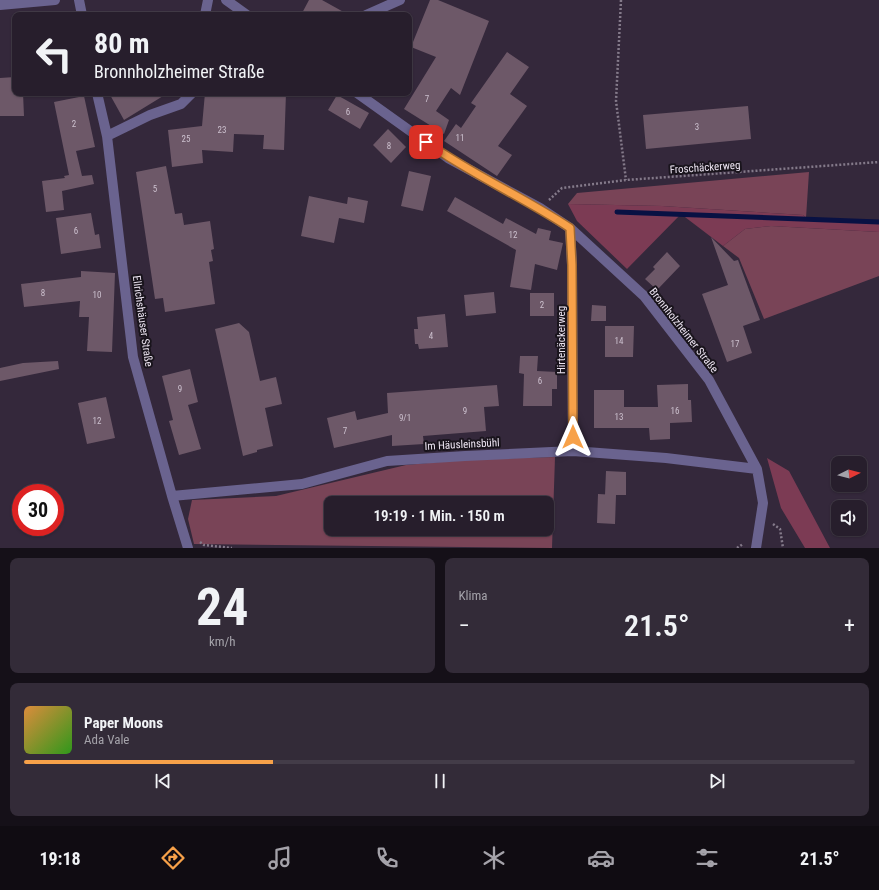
<!DOCTYPE html>
<html lang="de">
<head>
<meta charset="utf-8">
<style>
  body { margin:0; font-family:"Roboto Condensed",sans-serif; background:#332b38; color:#f1f3f6; height:100vh; display:flex; flex-direction:column; font-size:15px; white-space:nowrap }
  * { box-sizing:border-box; margin:0 }
  p { font-size:13px; color:#a4a2a9 }
  .icon { flex:none; width:22px; height:22px; fill:none; stroke:currentColor; stroke-width:2; stroke-linecap:round; stroke-linejoin:round }
  .map { position:relative; height:548px; overflow:hidden }
  .details { display:flex; flex-direction:column; gap:10px; padding:10px; background:#151018; flex:1 }
  .details>* { flex:none }
  .top-card { position:absolute; left:12px; top:12px; width:400px; height:84px; border-radius:8px; box-shadow:0 1px 3px #0004,0 0 0 1px #433c48; background:#271e2c; color:#f1f3f6; overflow:hidden }
  .needle { width:26px; rotate:84deg }
  .controls { position:absolute; left:831px; top:456px; display:grid; gap:8px }
  .controls a { display:grid; place-items:center; width:36px; height:36px; border-radius:8px; background:#271e2c; box-shadow:0 1px 3px #0004,0 0 0 1px #433c48; font-size:20px }
  .speed { position:absolute; left:12px; top:484px; display:flex; gap:8px; font-size:20px; font-weight:700; text-align:center }
  .speed>* { display:grid; place-content:center; width:52px; height:52px; border-radius:50%; background:#271e2c; box-shadow:0 1px 3px #0004,0 0 0 1px #433c48; line-height:1 }
  .speed .limit { border:6px solid #d22; background:#fff; color:#111 }
  .pin { position:absolute; display:grid; place-items:center; width:34px; height:34px; color:#fff; margin:-17px; border-radius:8px; box-shadow:0 2px 6px #0006 }
  .me { position:absolute; width:44px; margin:-22px; rotate:0deg; stroke-linejoin:round; filter:drop-shadow(0 0 3px #0008) }
  .turn { display:flex; align-items:center; gap:14px; height:84px; padding:0 16px; font-size:18px }
  .turn .icon { width:52px; height:52px; stroke-width:2.5 }
  .turn b { display:block; font-size:28px; line-height:34px }
  .big { font-size:30px; font-weight:600; line-height:1.1 }
  .details .tile { flex:1; display:flex; flex-direction:column; justify-content:center; gap:6px; min-width:0; padding:0 14px; border-radius:8px; background:#332b38 }
  .details .dial { align-items:center; gap:0 }
  .dial b { font-size:52px; line-height:1 }
  .song { display:flex; align-items:center; gap:12px }
  .cover { width:48px; height:48px; border-radius:6px; background:linear-gradient(135deg,hsl(30 70% 55%),hsl(110 70% 35%)) }
  .played { height:4px; border-radius:2px; background:linear-gradient(90deg,#f7a149 30%,#433c48 30%) }
  .keys { display:flex; justify-content:space-around; direction:ltr }
  .heat { display:flex; justify-content:space-between; align-items:center; font-size:22px; direction:ltr }
  .details .tiles { flex:1; display:grid; gap:10px; grid-template-columns:1fr 1fr }
  .tile:last-child { grid-column:span 2 }
  .trip { position:absolute; left:324px; top:496px; width:230px; height:40px; border-radius:8px; background:#271e2c; box-shadow:0 1px 3px #0004,0 0 0 1px #433c48; font-weight:600; line-height:40px; text-align:center }
  .tabs { display:flex; height:64px; justify-content:space-around; align-items:center; background:#100c12; color:#a4a2a9 }
  .tabs .icon { width:28px; height:28px }
  .tabs .current { color:#f7a149 }
  .tabs b { font-size:18px; color:#f1f3f6 }
  .map>svg:first-child { display:block }
</style>
</head>
<body>
<div class="map">
<svg width="879" height="548" viewBox="0 0 879 548">
  <rect width="100%" height="100%" fill="#34283b"/>
  <path fill="#794457" fill-rule="evenodd" d="M809,172L806,218L803,215L662,206L568,204L577,193Z
    M771,226L879,232V276L764,319L739,258L723,246L745,229Z
    M555,457L552,548L194,544L188,519L192,500L276,496L406,465L474,459ZM331,503H547V529H331Z"/>
  <path fill="#7c3b54" d="M568,204L662,206L803,215L806,218L879,221V232L771,226L745,229L723,246L681,214L627,269L577,221Z
    M767,458L789,471L830,548H805L781,508Z"/>
  <g fill="none" stroke-linecap="round" stroke-linejoin="round">
    <path stroke="#091143" stroke-width="5" d="M617,212L879,222"/>
  </g>
  <path fill="#6d5868" d="M309,0H322L349,15H301Z
    M430,0H438L489,21L460,95L451,88L436,111L449,120L444,134L404,109L436,57L411,47Z
    M507,52L529,67L510,94L527,106L498,146L512,155L497,176L444,141L456,124L461,128L476,106L471,103Z
    M15,77V93H23L24,116H0V78Z
    M109,93H168L124,120Z
    M205,93H286L284,150L263,149L264,135L234,134L233,152L202,150L203,163L172,167L168,130L202,126Z
    M337,95L369,113L360,129L328,110Z
    M84,96L95,147L76,151L82,176L92,175L94,184L62,191L64,210L46,212L42,181L65,178L64,176L69,175L54,102Z
    M748,106L751,139L646,149L643,115Z
    M388,129L406,147L391,163L373,145Z
    M166,166L175,214L182,213L184,225L210,221L214,249L211,250L213,261L209,262L215,304L165,312L163,298L155,299L136,172Z
    M409,171L431,176L423,211L401,206Z
    M309,196L347,204L348,197L368,201L364,223L339,218L334,243L301,236Z
    M455,197L503,224L506,218L536,234L538,228L551,231L549,240L563,243L557,270L535,264L531,290L510,287L516,250L447,211Z
    M91,213L95,235L99,234L101,248L61,254L56,218Z
    M711,237L734,261L738,260L760,320L743,326L752,353L727,362L702,294L728,285Z
    M667,252L680,266L657,290L645,279L655,269L653,267Z
    M81,271L115,273L112,352L87,351L89,317H79L80,301L24,307L21,284L81,277Z
    M494,292L496,313L466,316L464,295Z
    M530,293H554V316H530Z
    M592,305L606,306V321H591Z
    M445,314L448,347L419,349L418,344H415L414,329H418L417,317Z
    M239,323L249,332L260,381L276,377L282,404L265,408L273,446L257,450V452L243,456L215,329Z
    M605,326H634L633,357H605Z
    M520,356H538L537,371L557,372V389H552V406H523L524,374L519,373Z
    M58,361L59,369L0,381V368L23,363Z
    M190,369L198,402L188,405L201,449L179,455L169,421L173,420L162,376Z
    M688,384V400H691L692,422L670,423V439L650,440L649,428H594V390H624V407H658L657,385Z
    M497,385L499,406L484,407L486,431L423,436L424,444L392,446V435L334,448L327,418L355,411L357,420L388,413L387,393Z
    M106,397L115,438L87,444L78,403Z
    M606,471L626,472V495H605Z
    M598,494L616,495L615,524L597,523Z"/>
  <g fill="none" stroke-linecap="round" stroke-linejoin="round">
    <path stroke="#847a8a" stroke-width="2.5" stroke-dasharray="2 2" stroke-linecap="butt" d="M621,0L616,101L626,180
      M549,200L562,188L626,180L879,162
      M773,524L780,529L783,548
      M200,542L204,545L232,548
      M737,548L743,544"/>
    <path stroke="#6a638f" stroke-width="10" d="M79,0L82,15
      M226,0L247,15
      M0,5L55,0
      M205,15L208,0
      M366,15L400,0
      M97,93L107,136L133,357L172,496L188,548
      M357,93L448,158L540,208L570,228L644,296L709,380L757,469L763,503L756,548
      M107,136L150,115L181,104L192,93
      M570,228L572,265L573,451
      M172,496L302,484L387,461L465,456L573,451L666,458L757,469"/>
  </g>
  <g fill="none" stroke-linecap="round" stroke-linejoin="round">
    <g stroke="#a1692f" stroke-width="10">
      <path id="route" d="M426,142C471,174 523,197 570,228L572,265L573,437"/>
    </g>
    <use href="#route" stroke="#f7a149" stroke-width="7"/>
  </g>
  <g text-anchor="middle" stroke-width="4" stroke-linejoin="round" paint-order="stroke">
    <g font-size="9" fill="#ccc0ce">
      <text x="427" y="102">7</text>
      <text x="348" y="115">6</text>
      <text x="74" y="127">2</text>
      <text x="697" y="130">3</text>
      <text x="222" y="133">23</text>
      <text x="460" y="141">11</text>
      <text x="186" y="142">25</text>
      <text x="389" y="149">8</text>
      <text x="155" y="192">5</text>
      <text x="76" y="234">6</text>
      <text x="513" y="238">12</text>
      <text x="43" y="296">8</text>
      <text x="97" y="298">10</text>
      <text x="542" y="308">2</text>
      <text x="431" y="339">4</text>
      <text x="619" y="344">14</text>
      <text x="735" y="347">17</text>
      <text x="540" y="384">6</text>
      <text x="180" y="392">9</text>
      <text x="465" y="414">9</text>
      <text x="675" y="414">16</text>
      <text x="619" y="420">13</text>
      <text x="405" y="421">9/1</text>
      <text x="97" y="424">12</text>
      <text x="345" y="434">7</text>
    </g>
    <g font-size="11" fill="#ebe3f0" stroke="#19141c">
      <text transform="translate(705 167) rotate(-4)" y="4">Froschäckerweg</text>
      <text transform="translate(143 321) rotate(82)" y="4">Ellrichshäuser Straße</text>
      <text transform="translate(684 330) rotate(52)" y="4">Bronnholzheimer Straße</text>
      <text transform="translate(561 340) rotate(-90)" y="4">Hirtenäckerweg</text>
      <text transform="translate(462 444) rotate(-3)" y="4">Im Häusleinsbühl</text>
    </g>
  </g>
</svg>
<div class="controls">
<a><svg class="needle" viewBox="-14 -14 28 28"><path d="M0-13l5 13h-10z" fill="#e53935"/><path d="M0 13l5-13h-10z" fill="#a4a2a9"/></svg></a>
<a><svg class="icon" aria-label="sound" viewBox="0 0 24 24"><path d="M4 9h4l5-4v14l-5-4H4zM17 9q2 3 0 6"/></svg></a>
</div>
<div class="speed"><div class="limit">30</div></div>
<div class="pin" style="left:426px;top:142px;background:#d93025"><svg class="icon" aria-label="arrive" viewBox="0 0 24 24"><path d="M6 21V4h12l-3 4 3 4H6"/></svg></div>
<svg class="me" style="left:573px;top:437px" viewBox="-20 -20 40 40"><path d="M0-17L14 15 0 8-14 15z" fill="#f7a149" stroke="#fff" stroke-width="4"/></svg>
<div class="trip">19:19 · 1 Min. · 150 m</div>
<div class="top-card">
<div class="turn"><svg class="icon" aria-label="left" viewBox="0 0 24 24"><path d="M17 20v-9H6M10 6l-5 5 5 5"/></svg><div><b>80 m</b>Bronnholzheimer Straße</div></div>
</div>
</div>
<section class="details">
<div class="tiles">
<div class="tile dial"><b>24</b><p>km/h</p></div>
<div class="tile"><p>Klima</p>
<div class="heat"><a>−</a><b class="big">21.5°</b><a>+</a></div>
</div>
<div class="tile">
<div class="song"><i class="cover"></i><div><b>Paper Moons</b><p>Ada Vale</p></div></div>
<div class="played"></div>
<div class="keys"><svg class="icon" aria-label="previous" viewBox="0 0 24 24"><path d="M18 5L8 12l10 7zM5 5v14"/></svg><svg class="icon" aria-label="pause" viewBox="0 0 24 24"><path d="M8 5v14M16 5v14"/></svg><svg class="icon" aria-label="next" viewBox="0 0 24 24"><path d="M6 5l10 7-10 7zM19 5v14"/></svg></div>
</div>
</div>
</section>
<nav class="tabs">
<b>19:18</b>
<svg class="icon current" aria-label="directions" viewBox="0 0 24 24"><path d="M12 3l9 9-9 9-9-9zM9 14v-3h6M13 9l2 2-2 2"/></svg>
<svg class="icon" aria-label="music" viewBox="0 0 24 24"><path d="M9 18V5l10-2v13"/><circle cx="6" cy="18" r="3"/><circle cx="16" cy="16" r="3"/></svg>
<svg class="icon" aria-label="phone" viewBox="0 0 24 24"><path d="M5 4h4l2 5-3 2q2 4 5 5l2-3 5 2v4C11 20 4 13 5 4z"/></svg>
<svg class="icon" aria-label="climate" viewBox="0 0 24 24"><path d="M12 3v18M4 7l16 10M4 17L20 7"/></svg>
<svg class="icon" aria-label="car" viewBox="0 0 24 24"><path d="M5 17H2v-5l4-1 3-4h7l3 4 3 1v5h-3M9 17h6M6 11h13"/><circle cx="7" cy="17" r="2"/><circle cx="17" cy="17" r="2"/></svg>
<svg class="icon" aria-label="filters" viewBox="0 0 24 24"><path d="M4 7h16M4 17h16"/><circle cx="9" cy="7" r="2"/><circle cx="15" cy="17" r="2"/></svg>
<b>21.5°</b>
</nav>
</body>
</html>
